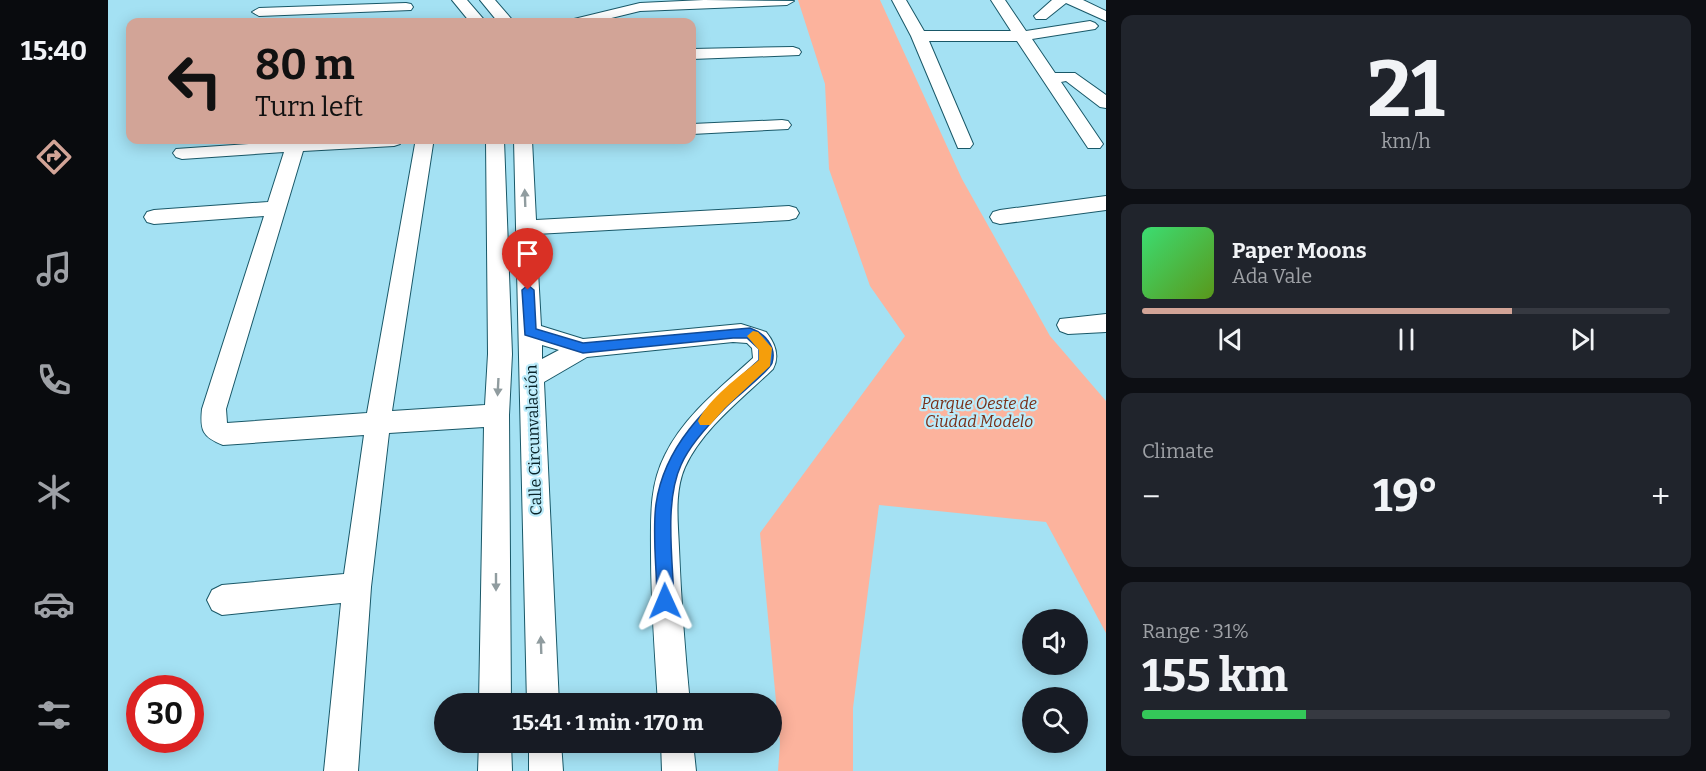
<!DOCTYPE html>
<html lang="en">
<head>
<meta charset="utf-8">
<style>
  body { margin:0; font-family:Bitter,serif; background:#20242c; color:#f1f3f6; height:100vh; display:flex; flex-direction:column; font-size:22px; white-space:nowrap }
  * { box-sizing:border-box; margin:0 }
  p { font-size:20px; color:#9ea1a6 }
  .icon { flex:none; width:33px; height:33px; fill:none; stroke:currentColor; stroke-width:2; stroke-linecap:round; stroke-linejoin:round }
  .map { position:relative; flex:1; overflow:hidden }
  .drawer { display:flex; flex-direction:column; gap:15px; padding:15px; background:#0d0f14; width:600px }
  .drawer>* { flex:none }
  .top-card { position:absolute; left:18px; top:18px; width:570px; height:126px; border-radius:12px; box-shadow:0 3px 15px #0003; background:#d2a497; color:#111; overflow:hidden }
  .buttons { position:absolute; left:914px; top:609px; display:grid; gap:12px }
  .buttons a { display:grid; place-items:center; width:66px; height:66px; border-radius:50%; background:#171b24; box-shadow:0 3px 15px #0003; font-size:30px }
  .speed { position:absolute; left:18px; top:675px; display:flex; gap:12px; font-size:30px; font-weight:700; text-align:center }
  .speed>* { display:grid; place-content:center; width:78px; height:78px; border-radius:50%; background:#171b24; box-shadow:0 3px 15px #0003; line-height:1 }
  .speed .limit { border:9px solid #d22; background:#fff; color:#111 }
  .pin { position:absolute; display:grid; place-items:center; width:51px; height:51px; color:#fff; margin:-62px -26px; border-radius:50% 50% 50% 0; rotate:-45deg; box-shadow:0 0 6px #0007 }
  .pin .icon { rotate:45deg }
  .me { position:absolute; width:66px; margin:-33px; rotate:359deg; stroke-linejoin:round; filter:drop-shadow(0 0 4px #0008) }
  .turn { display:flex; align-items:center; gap:21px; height:126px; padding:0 30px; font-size:27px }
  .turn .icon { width:78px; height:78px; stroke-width:2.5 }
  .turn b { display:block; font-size:42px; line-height:51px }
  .big { font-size:45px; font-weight:700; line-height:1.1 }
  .drawer .card { flex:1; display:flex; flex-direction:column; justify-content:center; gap:9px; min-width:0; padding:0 21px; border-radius:12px; background:#20242c }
  .drawer .dial { align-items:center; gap:0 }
  .dial b { font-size:78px; line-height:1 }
  .song { display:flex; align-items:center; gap:18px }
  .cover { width:72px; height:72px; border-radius:9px; background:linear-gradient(135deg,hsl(140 70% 55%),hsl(90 70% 35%)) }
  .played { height:6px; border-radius:3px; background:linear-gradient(90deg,#d2a497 70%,#363941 70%) }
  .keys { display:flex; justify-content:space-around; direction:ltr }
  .heat { display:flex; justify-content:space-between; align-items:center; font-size:33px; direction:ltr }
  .charge { height:9px; border-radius:4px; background:linear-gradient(90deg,#34c759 31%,#363941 0) }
  .trip { position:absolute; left:326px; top:693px; width:348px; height:60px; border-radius:30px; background:#171b24; box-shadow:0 3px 15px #0003; font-weight:700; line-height:60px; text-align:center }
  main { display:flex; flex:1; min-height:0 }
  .dock { display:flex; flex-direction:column; width:108px; justify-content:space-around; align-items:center; background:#090b0e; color:#9ea1a6 }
  .dock .icon { width:42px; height:42px }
  .dock .active { color:#d2a497 }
  .dock b { font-size:27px; color:#f1f3f6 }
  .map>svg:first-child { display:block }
</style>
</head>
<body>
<main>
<nav class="dock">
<b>15:40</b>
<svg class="icon active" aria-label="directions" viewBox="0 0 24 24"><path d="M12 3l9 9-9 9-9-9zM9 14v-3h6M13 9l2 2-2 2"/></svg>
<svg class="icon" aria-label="music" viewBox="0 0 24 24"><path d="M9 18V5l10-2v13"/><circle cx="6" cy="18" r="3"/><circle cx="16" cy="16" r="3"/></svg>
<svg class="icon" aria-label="phone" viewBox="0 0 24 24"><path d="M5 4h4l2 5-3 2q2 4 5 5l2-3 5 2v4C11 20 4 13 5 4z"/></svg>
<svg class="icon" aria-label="climate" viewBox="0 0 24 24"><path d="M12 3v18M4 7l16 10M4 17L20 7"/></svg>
<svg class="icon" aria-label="car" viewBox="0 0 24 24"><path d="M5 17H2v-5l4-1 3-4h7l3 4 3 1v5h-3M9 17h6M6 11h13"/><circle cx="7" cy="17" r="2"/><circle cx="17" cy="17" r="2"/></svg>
<svg class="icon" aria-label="filters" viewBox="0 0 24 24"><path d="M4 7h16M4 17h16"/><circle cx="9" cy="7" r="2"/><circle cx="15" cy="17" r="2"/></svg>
</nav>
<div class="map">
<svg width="998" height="771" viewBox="0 0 998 771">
  <rect width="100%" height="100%" fill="#a4e1f3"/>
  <path fill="#fcb39d" d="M690,0H772L854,179L942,336L998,401V633L938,522L771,505L745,708V771H670L672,743L652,533L797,336L762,286L721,169L717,84Z"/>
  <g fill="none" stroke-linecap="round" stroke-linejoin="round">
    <g stroke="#195868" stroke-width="2">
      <path id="minor" d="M344,0H359L378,22H362Z
        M372,0H387L406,22H390Z
        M596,0L686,1L679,5L532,11L487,22H463L466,19L532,3Z
        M784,0H798L816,31H903L883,0H897L918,31L982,21L987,23L990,26L987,29L924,39L947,73H967L998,95V108L992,107L958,81L953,82L995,144L992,148H980L909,41H821L865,144L862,148H850L803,36Z
        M944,0H975L998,11V21L958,3L938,19H928L926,16Z
        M298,3L303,4L305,7L303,10L151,16L144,12L151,8Z
        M685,47L691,49L693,52L691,55L584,59V49Z
        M674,120L680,121L683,125L680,129L584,134V124Z
        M201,140H295L292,144L286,146L195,151L118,409L119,423L259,413L307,144L304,140H322L325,144L284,411L377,405L380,354L378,140H396L404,354L401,415L403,704H371L376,427L281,433L263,587L250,771H216L233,603L114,615L104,610L99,600L104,590L114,585L236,574L256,435L115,445C94,437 92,430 94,409L156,216L46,224L39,222L36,217L39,212L46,210L160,202L176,152L74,159L68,157L65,153L68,149Z
        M406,140H424L428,220L681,206L688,208L691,213L688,218L681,220L428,234L433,326L475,339L633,324L658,332C667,343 672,356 665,369C635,398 595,428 577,467C566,492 570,522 571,548C573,600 577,652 582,704H550C547,653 543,603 543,553C543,519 541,486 557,455C576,416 613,387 645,358L644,348L639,343L625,342L479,357L436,382L451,704H419ZM434,345L451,350L434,359Z
        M998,196V210L892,224L885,222L882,217L885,212L892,210Z
        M998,314V332L960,334L952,331L949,325L952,319Z
        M371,742H403L404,771H370Z
        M421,742H453L455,771H421Z
        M553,742H585L588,771H554Z"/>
    </g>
    <use href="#minor" fill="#fff" fill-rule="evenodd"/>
  </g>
  <defs><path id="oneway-solid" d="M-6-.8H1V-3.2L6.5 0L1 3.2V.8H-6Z" transform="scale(1.5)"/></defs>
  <g fill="#909c9f">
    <use href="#oneway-solid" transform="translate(417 198) rotate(-92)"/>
    <use href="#oneway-solid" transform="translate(390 387) rotate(93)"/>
    <use href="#oneway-solid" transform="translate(388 582) rotate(90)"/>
    <use href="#oneway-solid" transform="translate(433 645) rotate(-92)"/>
  </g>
  <path fill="#1a73e8" stroke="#114b97" stroke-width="1.5" d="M420,285L426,290L428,329L475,343L642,328C656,333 669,346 664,363C661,372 626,398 618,407C602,423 582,444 573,465C556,502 565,561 566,601L563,607L557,609L552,607L549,601C549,570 544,534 548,504C557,440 606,401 651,360V349L639,338H625L475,353L417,335L414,290Z"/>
  <path fill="#f59e0b" d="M645,331L650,332L664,348L662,366L617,408L602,425H592L590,421C602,397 631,377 651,360V350L639,336Z"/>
  <g text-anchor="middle" stroke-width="4.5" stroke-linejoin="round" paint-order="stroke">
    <g font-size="16" font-style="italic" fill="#782e16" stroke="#bcecfb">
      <text x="871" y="409">Parque Oeste de<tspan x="871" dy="18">Ciudad Modelo</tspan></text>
    </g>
    <g font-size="16" fill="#092329" stroke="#bcecfb">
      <text transform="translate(425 440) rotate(-92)" y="6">Calle Circunvalación</text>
    </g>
  </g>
</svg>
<div class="buttons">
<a><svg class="icon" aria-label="sound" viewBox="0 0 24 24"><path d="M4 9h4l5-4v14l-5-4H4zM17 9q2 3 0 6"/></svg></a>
<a><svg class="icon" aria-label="search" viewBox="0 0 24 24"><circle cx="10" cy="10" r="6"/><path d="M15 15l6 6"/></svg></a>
</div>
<div class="speed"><div class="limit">30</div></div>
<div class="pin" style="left:420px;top:290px;background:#d93025"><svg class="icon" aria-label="arrive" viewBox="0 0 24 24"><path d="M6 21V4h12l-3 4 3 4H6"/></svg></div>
<svg class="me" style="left:557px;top:601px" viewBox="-20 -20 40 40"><path d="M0-17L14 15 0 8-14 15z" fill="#1a73e8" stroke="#fff" stroke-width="4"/></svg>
<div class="trip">15:41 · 1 min · 170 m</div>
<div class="top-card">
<div class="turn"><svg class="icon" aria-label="left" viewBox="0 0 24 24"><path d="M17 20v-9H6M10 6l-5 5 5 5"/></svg><div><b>80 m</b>Turn left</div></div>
</div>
</div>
<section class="drawer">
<div class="card dial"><b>21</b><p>km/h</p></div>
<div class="card">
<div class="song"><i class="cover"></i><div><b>Paper Moons</b><p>Ada Vale</p></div></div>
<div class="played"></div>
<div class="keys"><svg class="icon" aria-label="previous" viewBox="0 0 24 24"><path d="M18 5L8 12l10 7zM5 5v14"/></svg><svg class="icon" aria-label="pause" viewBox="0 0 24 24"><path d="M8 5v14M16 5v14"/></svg><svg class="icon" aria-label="next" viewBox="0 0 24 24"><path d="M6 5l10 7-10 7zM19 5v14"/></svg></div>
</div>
<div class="card"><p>Climate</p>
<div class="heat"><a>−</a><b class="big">19°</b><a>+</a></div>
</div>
<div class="card"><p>Range · 31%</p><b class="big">155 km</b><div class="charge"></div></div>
</section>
</main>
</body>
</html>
